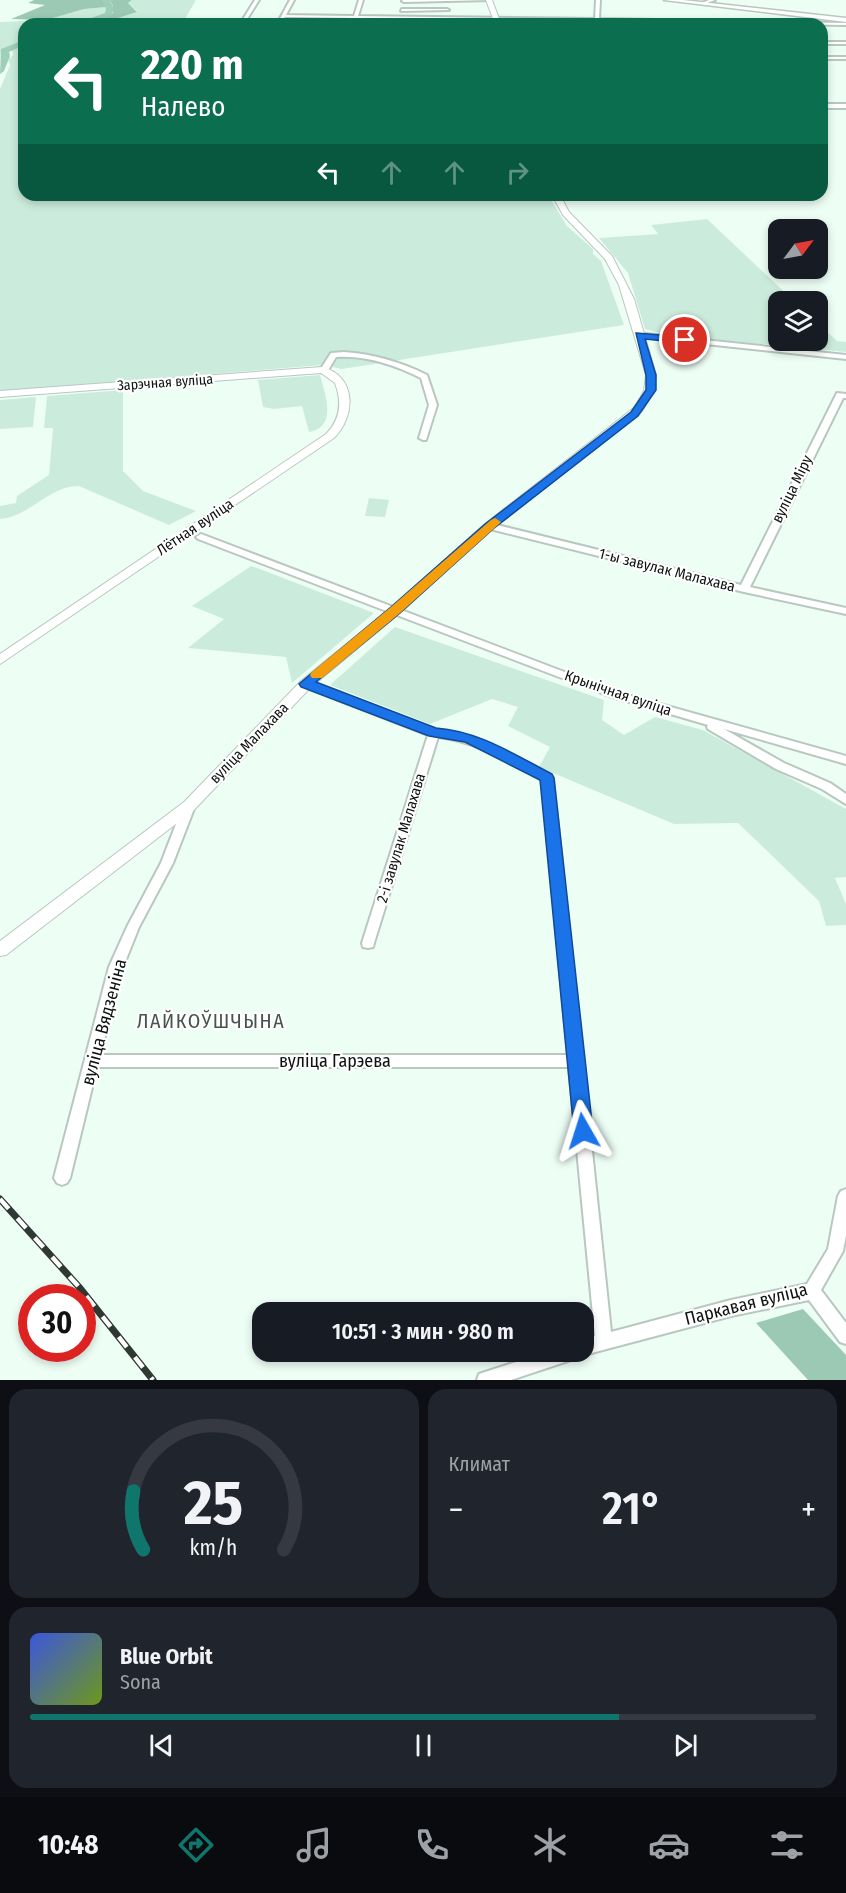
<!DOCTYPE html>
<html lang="ru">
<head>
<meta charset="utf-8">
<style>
  body { margin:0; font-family:"Fira Sans Condensed",sans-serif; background:#20242c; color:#f1f3f6; height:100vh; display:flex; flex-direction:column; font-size:22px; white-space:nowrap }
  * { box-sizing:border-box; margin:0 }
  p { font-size:20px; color:#9ea1a6 }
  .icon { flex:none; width:33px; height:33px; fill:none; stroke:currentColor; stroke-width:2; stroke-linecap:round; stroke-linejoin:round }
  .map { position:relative; height:1380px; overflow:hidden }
  .side { display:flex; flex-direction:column; gap:9px; padding:9px; background:#0d0f14; flex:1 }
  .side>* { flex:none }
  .top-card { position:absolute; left:18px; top:18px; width:810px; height:183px; border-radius:18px; box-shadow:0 3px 9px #0003; background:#0b6e4f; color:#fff; overflow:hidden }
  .needle { width:39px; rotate:58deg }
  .tools { position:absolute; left:768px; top:219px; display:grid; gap:12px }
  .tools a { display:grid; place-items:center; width:60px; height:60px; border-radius:12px; background:#171b24; box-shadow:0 3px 9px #0003; font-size:30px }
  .speed { position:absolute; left:18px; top:1284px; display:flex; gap:12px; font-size:30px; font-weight:700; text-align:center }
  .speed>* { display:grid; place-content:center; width:78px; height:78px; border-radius:50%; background:#171b24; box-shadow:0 3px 9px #0003; line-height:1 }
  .speed .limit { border:9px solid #d22; background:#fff; color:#111 }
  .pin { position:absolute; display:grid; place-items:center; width:51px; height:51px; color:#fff; margin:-26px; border:3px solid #fff; border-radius:50%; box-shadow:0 2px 6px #0007 }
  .me { position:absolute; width:66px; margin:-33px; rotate:354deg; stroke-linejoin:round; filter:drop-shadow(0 0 4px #0008) }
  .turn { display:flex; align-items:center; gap:21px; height:126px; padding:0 24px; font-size:27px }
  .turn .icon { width:78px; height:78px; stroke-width:2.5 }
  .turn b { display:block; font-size:42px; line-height:51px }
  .lanes { display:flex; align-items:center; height:57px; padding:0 24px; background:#0003; justify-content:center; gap:30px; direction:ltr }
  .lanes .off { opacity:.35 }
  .big { font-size:45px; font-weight:600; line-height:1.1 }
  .side .tile { flex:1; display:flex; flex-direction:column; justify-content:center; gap:9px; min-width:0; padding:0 21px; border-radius:18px; background:#20242c }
  .side .dial { align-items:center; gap:0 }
  .dial svg { height:156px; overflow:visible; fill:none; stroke:#363941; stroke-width:7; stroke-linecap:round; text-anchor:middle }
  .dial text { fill:#f1f3f6; stroke:none }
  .song { display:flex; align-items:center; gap:18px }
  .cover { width:72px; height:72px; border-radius:9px; background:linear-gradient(135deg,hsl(230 70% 55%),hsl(80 70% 35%)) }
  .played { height:6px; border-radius:3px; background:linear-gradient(90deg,#0f766e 75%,#363941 75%) }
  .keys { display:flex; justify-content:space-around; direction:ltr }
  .heat { display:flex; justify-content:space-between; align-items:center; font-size:33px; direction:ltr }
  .side .tiles { flex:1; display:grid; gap:9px; grid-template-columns:1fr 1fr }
  .tile:last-child { grid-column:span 2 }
  .trip { position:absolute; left:252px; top:1302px; width:342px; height:60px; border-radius:18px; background:#171b24; box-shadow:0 3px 9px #0003; font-weight:600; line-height:60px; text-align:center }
  .dock { display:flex; height:96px; justify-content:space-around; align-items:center; background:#090b0e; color:#9ea1a6 }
  .dock .icon { width:42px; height:42px }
  .dock .on { color:#0f766e }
  .dock b { font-size:27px; color:#f1f3f6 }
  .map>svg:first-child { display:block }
</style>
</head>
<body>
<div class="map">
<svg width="846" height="1380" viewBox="0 0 846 1380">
  <rect width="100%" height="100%" fill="#edfef5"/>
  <path fill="#cbecdc" d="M132,0H196L182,24H95L134,13L137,11L128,3Z
    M107,7V13L104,16L76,24H24V40L1,51L0,59V22L46,20L84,9Z
    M24,44V195H548L567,226L593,249V254L601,261L624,325L342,369L323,365L0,391V89L10,65L8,60L13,55L12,50Z
    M707,219L794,301L778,302V340H818V323L837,341L846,342V352L666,335L645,329L628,273L599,238L658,234L651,225Z
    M320,375C325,394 338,427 309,432L302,406L274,409L263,407L258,380Z
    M123,390V471L143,491L196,511L169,525L79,486C49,486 29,517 0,519V506L16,503L17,496L49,475L53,428H44L47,396Z
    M36,397L33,427L0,429V400Z
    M369,498L389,500L385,517L365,516Z
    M251,566L265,571L374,613L292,683L286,657L188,648L224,619L192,606Z
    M395,627L604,700L602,720L624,735L655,717L703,730L846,809V877L835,878L846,904V925L826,926L819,901L738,823L674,824L539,767L550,747L508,726L518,707L492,699L430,724L330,685Z"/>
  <path fill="#9bc9b4" d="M34,0H104L107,7L84,9L46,20L11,19L45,5L28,3Z
    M110,0H132L128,3L137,12L105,22L85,24L113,13V6Z
    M803,1309L846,1355V1380H808L756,1323Z"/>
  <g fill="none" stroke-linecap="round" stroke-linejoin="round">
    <path fill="#9fceb9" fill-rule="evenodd" d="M102,0H110L114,9L111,16L87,24H75L105,13L106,9Z
      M24,40V45L9,52L10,56L4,71L0,74L1,49Z"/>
    <g stroke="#b8c8c0" stroke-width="4">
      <path id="minor" d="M255,0H259L244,24H240Z
        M290,0H294L286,15L354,16L359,0H363L358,16L595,19L596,0H600L599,19L846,23V25L357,18L354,23L352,22L353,18L285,17L281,24H277Z
        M403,0H491L404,2L402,1Z
        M709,0H715L704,4L702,3Z
        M402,9H447L449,10L401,11Z
        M822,42H846V44H822Z
        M822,57H846V59H822Z
        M822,104H846V108H822Z
        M637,333L846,355V359L640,337L636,335Z
        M344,352C373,354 401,362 427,375L437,405L426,440H423L419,438L429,405L421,378C395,365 366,355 336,357L327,372H321L320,370L331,353Z
        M837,393L846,394V398H843L750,587L846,608V614L744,592L486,528L485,526L489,523L741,585Z
        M201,534L617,692L846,756V764L724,729L784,763L830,783L846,794V804L822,789L776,769L708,729L707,727L708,725L609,696L198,539L196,537Z
        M306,681L436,730L464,735L483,741L551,775L553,778L611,1332L731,1300L807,1284L828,1249L838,1196L841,1191L846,1189V1235L843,1251L821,1290L846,1323V1344L840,1342L809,1300L731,1316L584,1355L579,1353L577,1358L511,1380H477L479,1374L485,1372L547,1352H584V1339L595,1336L569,1067H97L70,1178L67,1183L62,1185L57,1183L54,1178L109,967L127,927L161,863L183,806L185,803H193L195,806L173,863L139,927L123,967L100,1055H568L542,780C509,762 476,741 438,737L374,943L373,947L368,948L363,947L362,943L428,735L302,686L301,684Z"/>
    </g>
    <g stroke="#b8c8c0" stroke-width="2">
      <path id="tertiary" d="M486,0H492L501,24H495Z
        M552,195H560L569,212L612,256L634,299L656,375L654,391L642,411L493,528L400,613L311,687L194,810L6,955L0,956V941L184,802L301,681L392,607L485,524L635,407L644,391L646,375L619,285L605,259L563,215Z
        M322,367C357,376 356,416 334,438L0,664V654L326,434C341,419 342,402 335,383L321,373L0,397V391Z"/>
    </g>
    <g stroke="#b8c8c0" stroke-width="3">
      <path id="secondary" d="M664,0H683L846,18V22Z"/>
    </g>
    <use href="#minor" fill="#fff" fill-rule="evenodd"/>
    <use href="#tertiary" fill="#fff" fill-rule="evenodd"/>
    <use href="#secondary" fill="#fff" fill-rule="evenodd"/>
    <g stroke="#303834" stroke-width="7">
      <path id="rail" d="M0,1199L79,1287L153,1380"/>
    </g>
    <use href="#rail" stroke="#fff" stroke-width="4.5" stroke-dasharray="13" stroke-linecap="butt"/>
  </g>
  <path fill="#1a73e8" stroke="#114b97" stroke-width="1.5" d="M636,333L685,337L690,340L685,343L645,339L656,375V390L638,416L493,529L400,613L316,682L436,728C479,731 515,755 552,774L554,778L593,1131L590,1137L583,1139L576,1137L574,1131L540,780L465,742L429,736L301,687L299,684L391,607L485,524L631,412L646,390V375Z"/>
  <path fill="#f59e0b" d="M495,518L501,522L499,524L400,613L322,678H312L310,675L312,672L391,607L491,520Z"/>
  <g text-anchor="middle" stroke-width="4.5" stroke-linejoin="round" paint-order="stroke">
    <g font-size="14" fill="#0d1310" stroke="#fff">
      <text transform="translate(165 382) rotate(-4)" y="5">Зарэчная вуліца</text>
    </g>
    <g font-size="15" fill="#0d1310" stroke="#fff">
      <text transform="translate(792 489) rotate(-64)" y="5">вуліца Міру</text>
      <text transform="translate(195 527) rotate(-34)" y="5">Лётная вуліца</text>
      <text transform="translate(667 570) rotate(14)" y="5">1-ы завулак Малахава</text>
      <text transform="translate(618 693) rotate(19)" y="5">Крынічная вуліца</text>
      <text transform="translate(249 743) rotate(-46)" y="5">вуліца Малахава</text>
      <text transform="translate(401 838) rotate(-73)" y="5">2-і завулак Малахава</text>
    </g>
    <g font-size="18" fill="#0d1310" stroke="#fff">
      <text transform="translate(104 1022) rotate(-75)" y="6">вуліца Вядзеніна</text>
      <text x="335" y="1067">вуліца Гарэева</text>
      <text transform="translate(746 1304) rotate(-14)" y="6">Паркавая вуліца</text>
    </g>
    <g font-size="20" letter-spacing="1.5" fill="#46544e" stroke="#fff">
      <text x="211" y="1028">ЛАЙКОЎШЧЫНА</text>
    </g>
  </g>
</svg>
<div class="tools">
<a><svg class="needle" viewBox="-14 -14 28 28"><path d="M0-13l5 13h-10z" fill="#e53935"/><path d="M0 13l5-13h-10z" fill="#9ea1a6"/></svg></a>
<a><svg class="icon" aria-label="layers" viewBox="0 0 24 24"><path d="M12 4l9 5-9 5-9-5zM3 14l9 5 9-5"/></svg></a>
</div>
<div class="speed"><div class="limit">30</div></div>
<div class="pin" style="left:685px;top:340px;background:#d93025"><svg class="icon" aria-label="arrive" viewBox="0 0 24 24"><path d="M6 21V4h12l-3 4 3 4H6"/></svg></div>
<svg class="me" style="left:583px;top:1131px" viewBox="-20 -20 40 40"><path d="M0-17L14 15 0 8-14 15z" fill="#1a73e8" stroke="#fff" stroke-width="4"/></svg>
<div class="trip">10:51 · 3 мин · 980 m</div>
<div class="top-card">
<div class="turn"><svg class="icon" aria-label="left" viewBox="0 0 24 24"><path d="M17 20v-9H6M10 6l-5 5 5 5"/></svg><div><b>220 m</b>Налево</div></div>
<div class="lanes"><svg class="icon" aria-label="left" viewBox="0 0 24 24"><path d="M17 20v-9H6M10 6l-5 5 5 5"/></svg><svg class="icon off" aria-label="ahead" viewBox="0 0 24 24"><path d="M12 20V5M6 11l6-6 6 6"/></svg><svg class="icon off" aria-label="ahead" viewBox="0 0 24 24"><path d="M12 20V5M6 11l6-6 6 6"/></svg><svg class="icon off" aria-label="right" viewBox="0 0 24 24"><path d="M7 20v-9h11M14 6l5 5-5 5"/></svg></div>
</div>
</div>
<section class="side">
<div class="tiles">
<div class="tile dial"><svg viewBox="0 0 100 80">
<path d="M14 69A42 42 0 1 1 86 69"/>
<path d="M14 69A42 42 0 0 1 9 39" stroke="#0f766e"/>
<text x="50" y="56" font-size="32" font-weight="700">25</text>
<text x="50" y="72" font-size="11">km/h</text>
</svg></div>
<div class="tile"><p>Климат</p>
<div class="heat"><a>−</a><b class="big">21°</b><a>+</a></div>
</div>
<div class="tile">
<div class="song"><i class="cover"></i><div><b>Blue Orbit</b><p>Sona</p></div></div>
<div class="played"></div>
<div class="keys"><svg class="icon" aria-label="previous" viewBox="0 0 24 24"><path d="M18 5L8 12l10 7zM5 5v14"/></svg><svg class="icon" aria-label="pause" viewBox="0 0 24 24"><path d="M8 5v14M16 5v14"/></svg><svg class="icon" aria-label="next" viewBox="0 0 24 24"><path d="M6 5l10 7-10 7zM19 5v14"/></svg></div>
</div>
</div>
</section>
<nav class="dock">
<b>10:48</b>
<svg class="icon on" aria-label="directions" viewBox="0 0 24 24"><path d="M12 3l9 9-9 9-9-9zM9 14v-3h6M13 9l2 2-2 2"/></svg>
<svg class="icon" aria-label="music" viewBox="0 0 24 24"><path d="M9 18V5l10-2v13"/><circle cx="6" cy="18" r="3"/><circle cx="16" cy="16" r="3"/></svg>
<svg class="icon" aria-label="phone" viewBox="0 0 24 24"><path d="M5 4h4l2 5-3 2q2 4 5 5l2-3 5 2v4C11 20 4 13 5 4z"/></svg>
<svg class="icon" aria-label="climate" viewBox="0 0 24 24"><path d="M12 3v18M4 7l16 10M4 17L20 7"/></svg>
<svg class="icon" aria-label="car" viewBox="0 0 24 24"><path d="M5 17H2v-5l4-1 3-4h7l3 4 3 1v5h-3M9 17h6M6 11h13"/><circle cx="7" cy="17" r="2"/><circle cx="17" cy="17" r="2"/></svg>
<svg class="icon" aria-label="filters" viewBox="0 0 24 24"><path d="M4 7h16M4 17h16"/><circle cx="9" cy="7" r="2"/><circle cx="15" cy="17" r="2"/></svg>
</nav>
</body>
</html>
